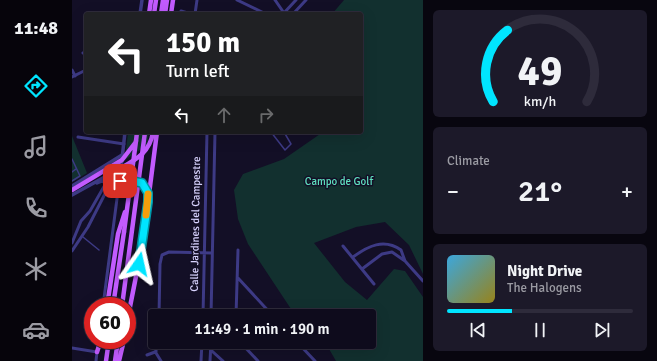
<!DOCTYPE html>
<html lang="en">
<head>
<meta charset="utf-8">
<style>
  body { margin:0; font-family:Signika,sans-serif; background:#1c1929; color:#f1f3f6; height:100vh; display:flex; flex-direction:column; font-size:15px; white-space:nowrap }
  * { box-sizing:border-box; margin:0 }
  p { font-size:13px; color:#9b9ba3 }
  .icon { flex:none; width:22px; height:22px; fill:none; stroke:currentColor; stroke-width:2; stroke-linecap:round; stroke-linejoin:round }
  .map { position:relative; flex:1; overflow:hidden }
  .panel { display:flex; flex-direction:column; gap:10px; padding:10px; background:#08060f; width:234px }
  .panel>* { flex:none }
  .banner { position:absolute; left:12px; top:12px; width:279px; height:122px; border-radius:4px; box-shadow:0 4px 16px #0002,0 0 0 1px #2e2b3b; background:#202124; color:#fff; overflow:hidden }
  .speed { position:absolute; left:12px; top:297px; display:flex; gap:8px; font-size:20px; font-weight:700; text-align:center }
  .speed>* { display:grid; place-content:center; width:52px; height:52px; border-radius:50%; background:#0e0b1c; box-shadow:0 4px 16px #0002,0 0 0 1px #2e2b3b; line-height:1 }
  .speed .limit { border:6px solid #d22; background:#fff; color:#111 }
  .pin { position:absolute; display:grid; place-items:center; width:34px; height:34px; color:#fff; margin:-17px; border-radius:8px; box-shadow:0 2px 6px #0006 }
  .me { position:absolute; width:44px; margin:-22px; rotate:11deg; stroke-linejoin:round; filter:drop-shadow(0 0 3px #0008) }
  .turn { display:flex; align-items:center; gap:14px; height:84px; padding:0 16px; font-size:18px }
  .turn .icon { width:52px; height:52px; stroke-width:2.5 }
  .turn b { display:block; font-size:28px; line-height:34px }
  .lanes { display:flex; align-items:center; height:38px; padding:0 16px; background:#0003; justify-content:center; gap:20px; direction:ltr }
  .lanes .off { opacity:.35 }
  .big { font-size:30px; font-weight:600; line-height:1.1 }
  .panel .card { flex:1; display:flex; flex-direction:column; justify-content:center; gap:6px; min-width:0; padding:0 14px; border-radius:6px; background:#1c1929 }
  .panel .dial { align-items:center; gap:0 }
  .dial svg { height:104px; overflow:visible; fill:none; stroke:#2e2b3b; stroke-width:7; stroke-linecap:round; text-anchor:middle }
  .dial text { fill:#f1f3f6; stroke:none }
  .song { display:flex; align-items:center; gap:12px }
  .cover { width:48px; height:48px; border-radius:6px; background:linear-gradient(135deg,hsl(200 70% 55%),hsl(50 70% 35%)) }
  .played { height:4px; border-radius:2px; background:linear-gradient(90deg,#00e5ff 35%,#2e2b3b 35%) }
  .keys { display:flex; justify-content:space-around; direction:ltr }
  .heat { display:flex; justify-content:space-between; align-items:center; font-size:22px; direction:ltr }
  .trip { position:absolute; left:76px; top:309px; width:228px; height:40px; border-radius:4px; background:#0e0b1c; box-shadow:0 4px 16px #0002,0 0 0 1px #2e2b3b; font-weight:600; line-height:40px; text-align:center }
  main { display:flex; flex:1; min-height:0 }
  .tabs { display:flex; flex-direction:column; width:72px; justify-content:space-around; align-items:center; background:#06040b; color:#9b9ba3 }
  .tabs .icon { width:28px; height:28px }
  .tabs .on { color:#00e5ff }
  .tabs b { font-size:18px; color:#f1f3f6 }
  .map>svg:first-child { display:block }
</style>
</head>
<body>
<main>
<nav class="tabs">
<b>11:48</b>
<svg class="icon on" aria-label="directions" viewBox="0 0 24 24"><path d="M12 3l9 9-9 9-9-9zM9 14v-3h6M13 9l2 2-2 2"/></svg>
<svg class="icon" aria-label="music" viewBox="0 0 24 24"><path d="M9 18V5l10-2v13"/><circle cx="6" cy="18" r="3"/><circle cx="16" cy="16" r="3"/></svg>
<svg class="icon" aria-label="phone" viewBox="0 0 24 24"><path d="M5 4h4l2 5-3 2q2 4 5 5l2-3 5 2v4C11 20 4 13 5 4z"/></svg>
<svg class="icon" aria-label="climate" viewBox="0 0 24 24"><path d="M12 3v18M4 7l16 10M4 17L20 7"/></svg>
<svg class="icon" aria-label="car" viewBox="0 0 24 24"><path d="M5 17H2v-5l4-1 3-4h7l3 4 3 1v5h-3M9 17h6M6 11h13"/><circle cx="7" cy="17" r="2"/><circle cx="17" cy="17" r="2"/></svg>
</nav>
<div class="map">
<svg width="351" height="361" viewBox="0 0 351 361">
  <rect width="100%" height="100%" fill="#130f26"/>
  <path fill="#12302f" d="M272,0H351V274L337,245L313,222L284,227L242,243L273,282L295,300L322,269L333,271L351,297V361H264L253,342H297V316H226L221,312L176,244L166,219L162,190L171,174L212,159L251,132H289V14H260Z
    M56,132H77L75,145L53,160Z
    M0,136L15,173L0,182Z"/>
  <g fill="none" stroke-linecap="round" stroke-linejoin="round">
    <path stroke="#3d3a85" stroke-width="1.5" d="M199,132L213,150L219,144L212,132
      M0,159L8,176L0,181
      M0,172L4,169
      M11,237L27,250"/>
    <path stroke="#3d3a85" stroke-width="3" d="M165,0L194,14
      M203,0L212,13
      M109,11L119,14
      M123,14L125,0
      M211,14L224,0
      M221,14L234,0
      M11,53L14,52
      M0,70L3,76
      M0,77L14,70
      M6,137L52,144
      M0,243L9,221L18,211L34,183L39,180L47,170
      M271,246L302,284
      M0,251L16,227L38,184
      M281,257C296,246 312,238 329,250L333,261
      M290,269L310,254L320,252L333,261L351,281
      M166,278L201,316
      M31,306L49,168
      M87,316L88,264L90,255L97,252L140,253
      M131,316L135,132
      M139,316L143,132
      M164,316L166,250
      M84,342V353L89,361
      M130,342L151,361
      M168,342L186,361
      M225,342L243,361
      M0,348L25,352
      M75,355L83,352
      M24,361L25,352
      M129,361L130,342
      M138,361L139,342"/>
    <path stroke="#3d3a85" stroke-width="3.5" d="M68,14L70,0
      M25,183L30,181C37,184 43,188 44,196
      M0,186L50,155
      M0,195L49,168L53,132"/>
    <path stroke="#c25bff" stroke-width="4.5" d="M77,14L79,0
      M82,14L84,0
      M89,14L91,0
      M93,14L95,0
      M99,14L101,0
      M64,141L65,132
      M49,168C65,159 78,152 81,132
      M34,183L58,180
      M46,192L57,182C68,179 74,185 76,196
      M35,306L46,234L53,212
      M41,306L52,232
      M55,322L71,241L85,132
      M25,352L29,340
      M34,361L37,340
      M43,361L46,340
      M47,361L52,340"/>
    <path stroke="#c25bff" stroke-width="4.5" d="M0,190L50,160L63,143
      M52,232L64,141
      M50,306L73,132"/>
  </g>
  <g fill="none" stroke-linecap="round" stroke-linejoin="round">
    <g stroke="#0095a6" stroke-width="10">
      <path id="route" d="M48,181L56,180L70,183L76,193V202L67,264"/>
    </g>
    <use href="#route" stroke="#00e5ff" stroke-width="7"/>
    <path stroke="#f59e0b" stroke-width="7" d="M74,215L76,194"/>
  </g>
  <g text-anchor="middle" stroke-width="3" stroke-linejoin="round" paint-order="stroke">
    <g font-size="11" fill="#5fe0c0" stroke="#130f26">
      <text x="267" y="185">Campo de Golf</text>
    </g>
    <g font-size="11" fill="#d9d4ff" stroke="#130f26">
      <text transform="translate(123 224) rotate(-89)" y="4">Calle Jardines del Campestre</text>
    </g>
  </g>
</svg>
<div class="speed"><div class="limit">60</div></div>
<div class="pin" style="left:48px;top:181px;background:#d93025"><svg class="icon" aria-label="arrive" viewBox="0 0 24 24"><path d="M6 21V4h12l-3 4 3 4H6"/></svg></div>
<svg class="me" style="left:67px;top:264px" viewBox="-20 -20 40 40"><path d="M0-17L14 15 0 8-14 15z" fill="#00e5ff" stroke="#fff" stroke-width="4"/></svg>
<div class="trip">11:49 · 1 min · 190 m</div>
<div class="banner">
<div class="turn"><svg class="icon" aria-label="left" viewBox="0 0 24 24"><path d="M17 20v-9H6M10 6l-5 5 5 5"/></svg><div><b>150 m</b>Turn left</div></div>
<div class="lanes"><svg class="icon" aria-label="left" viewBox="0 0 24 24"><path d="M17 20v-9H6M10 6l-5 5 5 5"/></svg><svg class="icon off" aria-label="ahead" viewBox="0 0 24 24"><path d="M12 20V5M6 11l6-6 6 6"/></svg><svg class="icon off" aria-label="right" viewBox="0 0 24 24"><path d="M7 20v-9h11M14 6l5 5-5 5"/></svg></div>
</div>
</div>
<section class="panel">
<div class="card dial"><svg viewBox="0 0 100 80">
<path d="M14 69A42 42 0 1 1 86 69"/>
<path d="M14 69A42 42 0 0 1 25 14" stroke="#00e5ff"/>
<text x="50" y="56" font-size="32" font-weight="700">49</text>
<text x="50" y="72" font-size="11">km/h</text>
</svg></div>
<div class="card"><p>Climate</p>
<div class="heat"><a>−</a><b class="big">21°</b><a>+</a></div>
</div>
<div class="card">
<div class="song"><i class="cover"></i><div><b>Night Drive</b><p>The Halogens</p></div></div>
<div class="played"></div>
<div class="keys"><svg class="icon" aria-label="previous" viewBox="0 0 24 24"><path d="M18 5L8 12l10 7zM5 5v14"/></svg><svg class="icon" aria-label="pause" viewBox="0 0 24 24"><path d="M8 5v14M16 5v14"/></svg><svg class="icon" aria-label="next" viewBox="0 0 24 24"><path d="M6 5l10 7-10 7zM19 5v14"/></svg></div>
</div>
</section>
</main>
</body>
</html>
